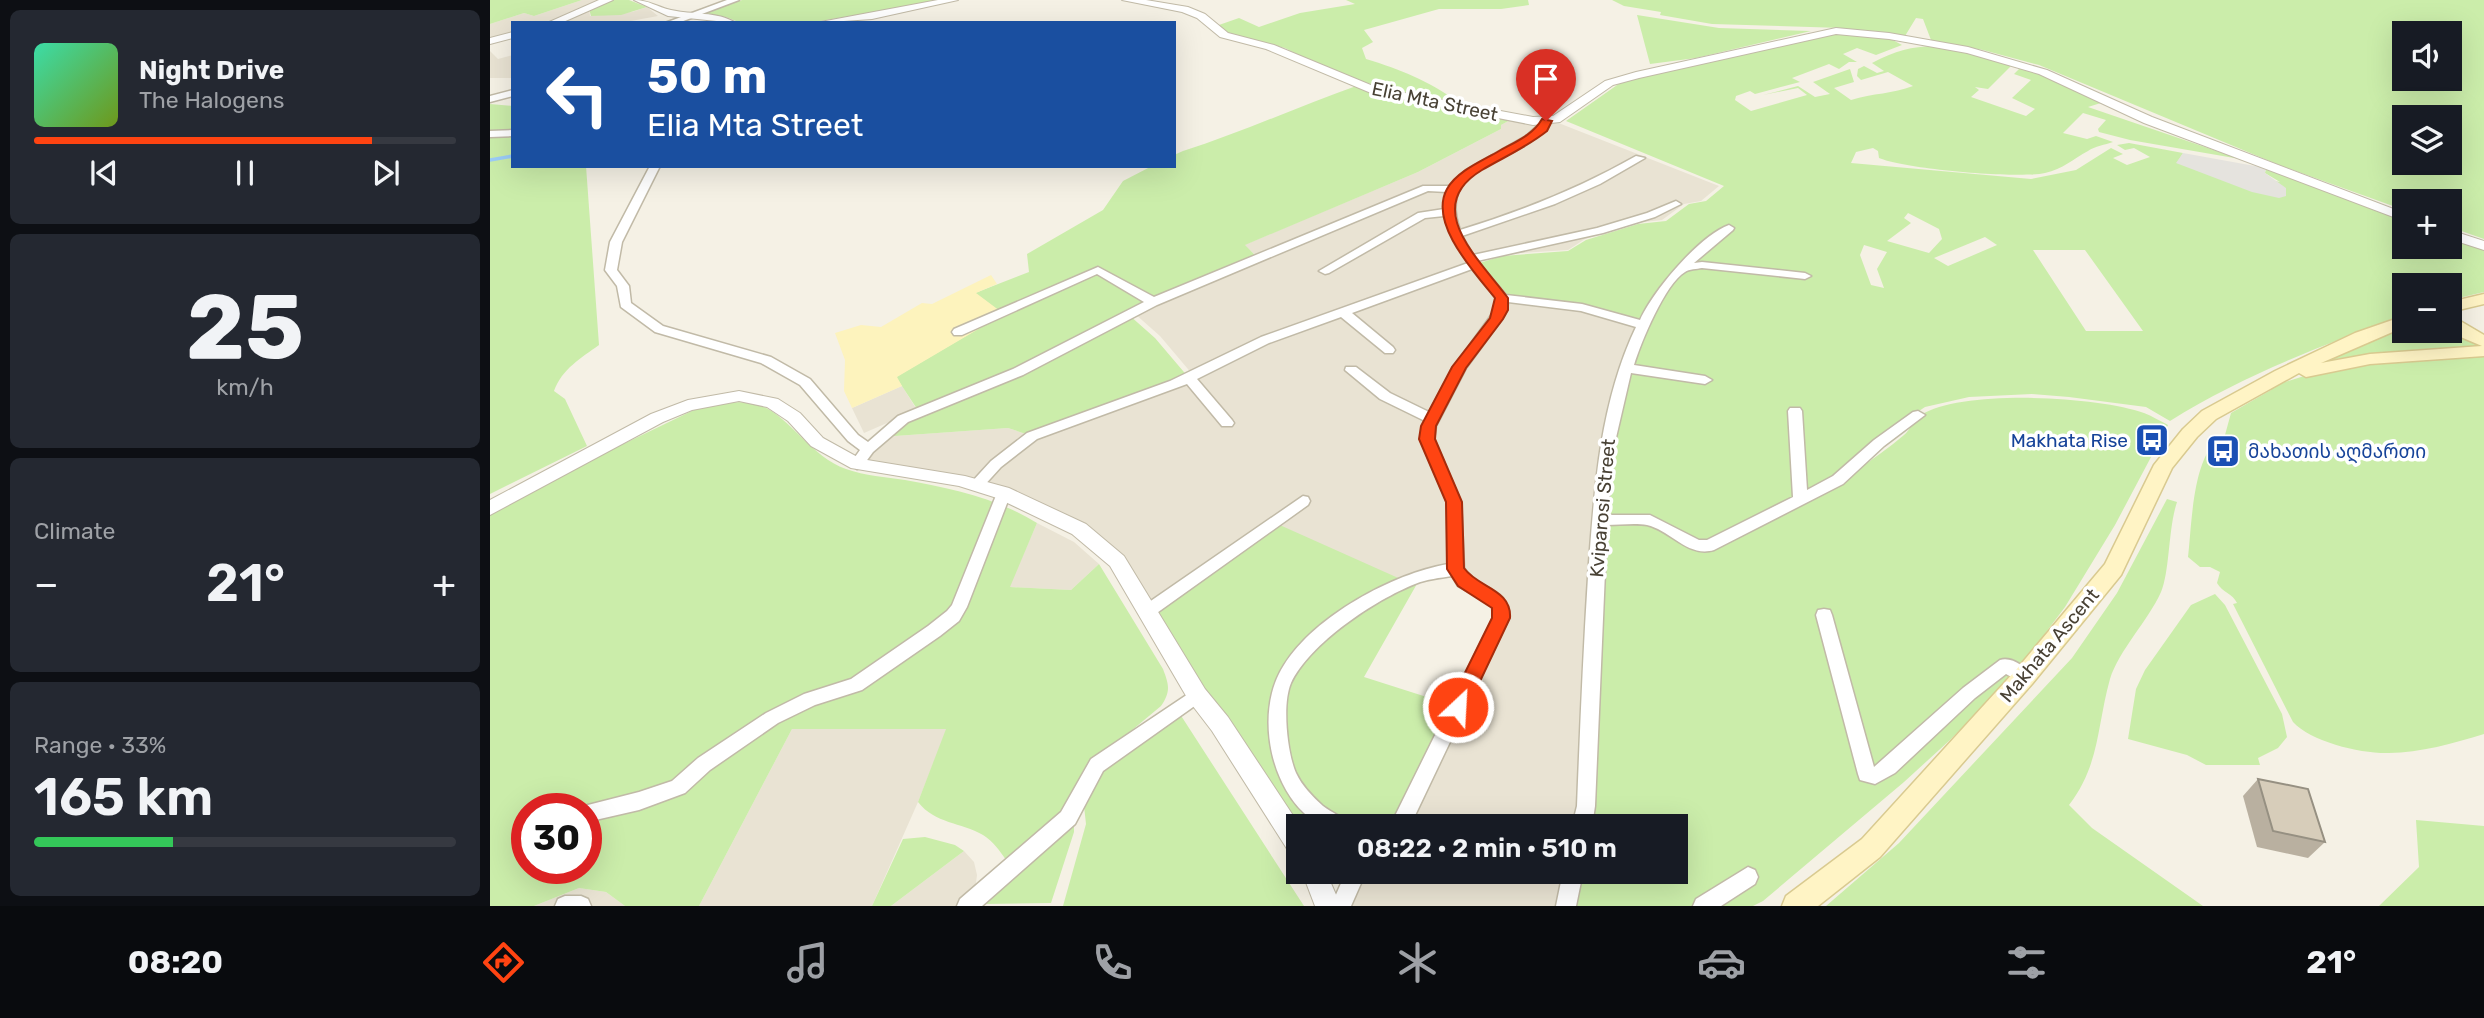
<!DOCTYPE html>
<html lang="en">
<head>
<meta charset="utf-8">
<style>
  body { margin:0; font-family:Rubik,"Noto Sans Georgian",sans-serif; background:#242831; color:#f1f3f6; height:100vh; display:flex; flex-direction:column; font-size:26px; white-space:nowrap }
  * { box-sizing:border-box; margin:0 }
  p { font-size:23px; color:#9ea1a6 }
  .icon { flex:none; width:38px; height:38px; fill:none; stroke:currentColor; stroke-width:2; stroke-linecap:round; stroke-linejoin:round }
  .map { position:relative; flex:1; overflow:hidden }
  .sheet { display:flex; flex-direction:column; gap:10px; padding:10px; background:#0d0f14; width:490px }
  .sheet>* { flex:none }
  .guide { position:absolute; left:21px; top:21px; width:665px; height:147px; border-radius:0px; box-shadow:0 7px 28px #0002; background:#1a4fa0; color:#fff; overflow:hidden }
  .tools { position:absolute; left:1902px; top:21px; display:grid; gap:14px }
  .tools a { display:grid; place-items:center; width:70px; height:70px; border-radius:0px; background:#171b24; box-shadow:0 7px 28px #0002; font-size:35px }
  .speed { position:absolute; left:21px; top:793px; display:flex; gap:14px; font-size:35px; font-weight:700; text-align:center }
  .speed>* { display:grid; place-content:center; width:91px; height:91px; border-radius:50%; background:#171b24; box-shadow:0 7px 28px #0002; line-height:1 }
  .speed .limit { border:10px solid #d22; background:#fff; color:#111 }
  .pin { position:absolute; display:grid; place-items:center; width:60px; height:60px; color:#fff; margin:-72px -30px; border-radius:50% 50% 50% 0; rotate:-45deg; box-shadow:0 0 7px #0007 }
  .pin .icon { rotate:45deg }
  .me { position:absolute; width:77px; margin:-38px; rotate:25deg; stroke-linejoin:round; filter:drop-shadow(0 0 5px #0008) }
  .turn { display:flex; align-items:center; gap:24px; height:147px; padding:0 21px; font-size:32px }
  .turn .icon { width:91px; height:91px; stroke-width:2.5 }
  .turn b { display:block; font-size:49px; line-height:60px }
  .big { font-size:52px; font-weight:600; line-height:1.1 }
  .sheet .widget { flex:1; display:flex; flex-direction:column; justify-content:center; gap:10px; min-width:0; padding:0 24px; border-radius:10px; background:#242831 }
  .sheet .dial { align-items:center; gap:0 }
  .dial b { font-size:91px; line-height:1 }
  .song { display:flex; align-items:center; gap:21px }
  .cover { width:84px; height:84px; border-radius:10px; background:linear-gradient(135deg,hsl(160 70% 55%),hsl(80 70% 35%)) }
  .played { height:7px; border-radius:4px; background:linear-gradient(90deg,#ff4412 80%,#363941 80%) }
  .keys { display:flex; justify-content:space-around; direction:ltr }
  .heat { display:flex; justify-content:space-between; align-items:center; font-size:38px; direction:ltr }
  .charge { height:10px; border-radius:5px; background:linear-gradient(90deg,#34c759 33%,#363941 0) }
  .trip { position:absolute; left:796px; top:814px; width:402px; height:70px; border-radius:0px; background:#171b24; box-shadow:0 7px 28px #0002; font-weight:600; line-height:70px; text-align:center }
  .tabs { display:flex; height:112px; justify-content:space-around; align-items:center; background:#090b0e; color:#9ea1a6 }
  .tabs .icon { width:49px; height:49px }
  .tabs .active { color:#ff4412 }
  .tabs b { font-size:32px; color:#f1f3f6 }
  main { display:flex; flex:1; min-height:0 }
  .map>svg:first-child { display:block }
</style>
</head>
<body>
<main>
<section class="sheet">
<div class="widget">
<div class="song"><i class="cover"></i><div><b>Night Drive</b><p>The Halogens</p></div></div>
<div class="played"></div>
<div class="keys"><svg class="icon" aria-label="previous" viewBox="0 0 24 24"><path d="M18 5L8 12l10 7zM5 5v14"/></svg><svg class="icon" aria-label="pause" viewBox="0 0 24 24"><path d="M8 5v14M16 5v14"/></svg><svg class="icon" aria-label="next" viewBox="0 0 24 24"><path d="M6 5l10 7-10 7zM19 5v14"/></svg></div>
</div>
<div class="widget dial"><b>25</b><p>km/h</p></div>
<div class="widget"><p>Climate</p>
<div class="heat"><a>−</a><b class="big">21°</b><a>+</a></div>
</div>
<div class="widget"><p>Range · 33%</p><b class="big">165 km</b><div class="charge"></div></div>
</section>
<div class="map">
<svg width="1994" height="906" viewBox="0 0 1994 906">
  <rect width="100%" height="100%" fill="#f5f1e5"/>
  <path fill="#e9e3d3" d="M92,0H114L57,23H23V33L0,39V24L34,13L44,16Z
    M157,7L168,16L130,23H69L99,9L100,16L142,12Z
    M0,51L8,59L23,55V78H0Z
    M1024,118L1056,121L1053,128L1006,157L960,191L956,202L983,265L1057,302L1153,325L1092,826H910L1011,608L966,570L915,581L658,611L627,561L514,493L367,464L391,437L518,428L542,436L703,375L670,336L644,313L769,258L754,245L928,172L1011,129V125Z
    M1066,122L1229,186L1211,201L1194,204L1172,220L1145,223L1095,239L1078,250L1014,254L986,262L961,212L962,200L974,181L987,170L1042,139L1053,131L1056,124Z
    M412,386L427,410L374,433L362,408Z
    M547,523L584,542L609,564L581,590L519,587Z
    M302,729H457L428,802L382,906H209Z
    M474,851L484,862L487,875L485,890L471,906H401Z
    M866,872H1083L1076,906H851Z
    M89,888L116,892L135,906H44Z"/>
  <path fill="#cbedaa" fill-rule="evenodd" d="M0,0H92L44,16L34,13L0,24Z
    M121,0H139L157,7L131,15L101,16L99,9Z
    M252,0H456L318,23H251L236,17L209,15Z
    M856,0H1038L1039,5L1011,9H949L874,30L883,42L872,48L876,59C912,70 937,80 968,102L909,92L843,73L795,48L742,35L726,26L749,18L769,27L810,13L865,4Z
    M1122,0H1994V239L1960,227V201H1914V210L1789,165L1549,65L1493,50L1441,40L1433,19L1426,18L1415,36L1352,28L1222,24L1170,15L1171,12L1134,6ZM1914,33H1960V79H1914ZM1914,117H1960V163H1914Z
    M1147,15L1229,28L1321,31L1206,58L1160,64Z
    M1341,34L1399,38L1412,45L1386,55L1367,48L1353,54L1367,62H1359L1349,69L1339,64L1302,78L1310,82L1265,94L1260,91L1246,96L1245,100L1261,111L1317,95L1308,88L1273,95L1308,86L1325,97L1340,94L1323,82L1360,69L1364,82L1344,88L1361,100C1383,93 1403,94 1423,86L1398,72L1371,80L1367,76L1368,69L1374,66L1387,73L1394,71L1382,63C1435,35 1468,47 1522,65L1498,89L1485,87L1489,90L1481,97L1536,116L1545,109L1522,98L1541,80L1524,74L1530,68L1546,72L1614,102L1598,107L1750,159L1640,140L1609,132L1608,129L1616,120L1593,113L1573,133L1597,139L1606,136L1623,142C1615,145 1605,146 1598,151C1583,159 1573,169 1555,173C1527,179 1415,169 1389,158L1388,151L1383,148L1366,152L1361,163L1541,179L1586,170L1621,148L1633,154L1623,158L1637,165L1660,157L1644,148L1635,150L1627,145L1639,143L1693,153L1687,163L1790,182L1775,173L1776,168L1914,219V247H1960V236L1994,249V292L1960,300V285H1914V315C1834,345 1753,375 1680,421L1656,407L1579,397L1542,394L1479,397L1435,407L1396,433L1366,471C1382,459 1399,448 1414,435C1420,430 1424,420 1431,415C1472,389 1608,396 1654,413C1662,416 1670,421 1678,425L1625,525L1575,607L1523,676L1460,740L1414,782L1273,901L1263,906H1076L1083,872H1186V826H1092L1111,489L1153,325L1092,308L1012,298L983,265L1012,256L1078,251L1096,240L1148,224L1176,221L1199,204L1216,201L1234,186L1076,121L1130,83L1154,75ZM1418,213L1449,229L1452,239L1439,253L1397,241L1421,223L1414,218ZM1495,237L1507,245L1458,266L1444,258ZM1374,245L1397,252L1387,269L1394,288L1381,285L1370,255ZM1543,250H1595L1653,331H1596Z
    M869,85L1024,118L1011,125V129L928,172L755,245L768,258L639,315L665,338L699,378L542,436L518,428L391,437L429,412L406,377L513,314L485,293L539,272L537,254L613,210L633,181L662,166H684V155L693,151C753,132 809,106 869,85Z
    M0,104L23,106V132L0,133Z
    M23,134V166H96L109,345C91,358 72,369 64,391L75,399L97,446L0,494V135Z
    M1914,327V331H1960V328L1994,347L1878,354L1834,361Z
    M1994,355V734C1964,743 1930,753 1899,753C1872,754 1821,742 1803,722L1743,604L1747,603C1743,594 1732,592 1727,583L1730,572L1720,567H1710L1698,557C1702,525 1702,449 1735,435L1741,413L1781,390L1779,387L1830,371L1880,361Z
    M228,403C240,403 255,401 266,404C297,412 319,456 356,469C375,476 396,477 415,480C460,488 507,498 547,523L520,587L581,590L609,564L673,669C679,685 681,691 671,706L593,771L579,806L516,860C510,851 503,841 493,835C471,822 445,824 428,802L456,729H302L209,906H135L116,892L89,888L44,906H0V515L90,465L210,407ZM37,808H96V868H37Z
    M1677,499L1687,502C1678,529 1680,571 1671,592C1658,621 1629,650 1620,679C1607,725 1610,765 1579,805L1602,828L1713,906H1336L1409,843L1582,658L1627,593Z
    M783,522L915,581L932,575L874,677L968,707L910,826H808L658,611Z
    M1725,594L1735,605L1792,714L1797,737L1788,748L1768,758L1770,765H1716L1697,755L1638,739L1646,689L1655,670L1701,605Z
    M688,711L814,906H573L596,824L594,806L602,780Z
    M1926,820L1994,826V906H1889L1929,867Z
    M580,823L584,826V832L561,903L493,904Z
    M435,837L465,845L474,851L401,906H382L413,839Z"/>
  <path fill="#fdf3bd" d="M501,275L507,284L486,293L514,314L407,377L412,386L362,408L354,391L355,360L345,333L371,325L391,327L432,303L442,304Z"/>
  <path fill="#e5e3de" d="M1693,153L1776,168L1775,173L1796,188V196L1789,198L1762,192L1686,163Z"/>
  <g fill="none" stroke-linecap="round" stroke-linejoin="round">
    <path stroke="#9bccf8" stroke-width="3.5" d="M0,160L23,156"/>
    <g stroke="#c1baa7" stroke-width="3">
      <path id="minor" d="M237,0H249L188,23H175Z
        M23,90V96L0,102V96Z
        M1056,118L1061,121C1035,166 944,159 970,230C1032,211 1090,188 1146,156L1155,158L1110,184L1065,204L972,236L983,255L1107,228L1157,213L1186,201L1191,204L1165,217L1113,233L987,261L1016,295L1092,304L1150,320C1163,291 1209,236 1239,225L1244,228L1243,230L1204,263L1212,262L1315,273L1321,276L1315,279L1212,268C1207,269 1199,269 1195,272C1175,284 1151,342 1144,365L1215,376L1222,380L1215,384L1141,373L1125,442L1117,515H1160L1209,540H1217L1303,497L1298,411L1300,408H1310L1312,411L1317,490L1343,476L1384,440L1423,412L1428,411L1435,415L1394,446L1353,484L1224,550C1198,558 1180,530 1157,525C1145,523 1129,525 1117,525L1105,806L1102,826H1082L1087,806C1090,730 1093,653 1098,577C1104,492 1109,405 1146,327L1091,311L1018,302L1017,310L1012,319L976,368L946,426L944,439L971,502L974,568C988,592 1019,585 1019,618L920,826H900L1003,618L1002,605L968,586L962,576C950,578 937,579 925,584C885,600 820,643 801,683C792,704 797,752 806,773C812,786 823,797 833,806C842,813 853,816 858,826C850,826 838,828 831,826C825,824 819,817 814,813C778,779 766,708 794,665C825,616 902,574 958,564L957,502L930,439L935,421L890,399L855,370L856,367H866L900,393L939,412L964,367L1005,310L1006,298L982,269L862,313L903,347L905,350L903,353H895L851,317L779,343L707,379L742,420L744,423L742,426H732L697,384L547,439L511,467L491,489L486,490L479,485L501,461L537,433L680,381L771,337L978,263L960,233L954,216L935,218L839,273L835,274L829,271L928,213L954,209L957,192L938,191L667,305L533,375L418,422L383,452L372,467L367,469L360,464L370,450L358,441L310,385L271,363L165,332L131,307L127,286L115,270L120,242L160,166H170L132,242L127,270L139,286L141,303L173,326L281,357L320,379L368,435L378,442L408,416L523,369L654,302L607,274L472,335H464L462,332L464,329L608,267L664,297L933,186H960L976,170L1036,136Z
        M23,130V136L0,137V131Z
        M514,488L521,493L477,607L469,621L450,636L372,690L325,705L288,723L220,770L195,793L149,810L101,821L96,819L94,806L149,792L182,781L208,758L276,713L314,694L361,679L438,626L457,611L462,605L507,493Z
        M813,496L818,497L820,501L818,505L664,615L658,617L652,615L650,611L652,607Z
        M1334,609L1340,610L1342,615L1384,767L1473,688L1510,660C1521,656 1537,667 1543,677L1540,682L1534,684L1516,674L1485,698L1405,773L1385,784L1370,780L1368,774L1326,615L1328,610Z
        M707,688L713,690L716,695L713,700L613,771L585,824L492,906H467L470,899L571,812L601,759Z
        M1258,867L1265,870L1268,877L1265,884L1231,906H1203L1206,899Z
        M856,872H876L861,906H841Z
        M1073,872H1093L1086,906H1066Z
        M75,896H91L98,899L101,906H65L68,899Z"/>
    </g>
    <g stroke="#c1baa7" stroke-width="2">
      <path id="tertiary" d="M109,0H123L71,23H57Z
        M144,0C159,0 167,7 181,10C202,15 227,11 246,23L178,16Z
        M448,0H468L382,19L325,23Z
        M632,0H656L698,7L715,14L738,33L784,45L888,88L1043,117L1063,116L1115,81L1146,72L1346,28L1399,33L1478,47L1557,70L1662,117L1914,213V221L1654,123L1549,74L1477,53L1399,39L1346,34L1149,78L1123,85L1070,122L1043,125L881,93L776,49L730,37L707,18L692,12Z
        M23,32V38L0,44V38Z
        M1960,230L1994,241V250L1960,239Z
        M249,391L288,399L310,413L333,438L371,459L475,476L519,488L596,524L634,556L715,689L738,717L810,826L808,855L799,852L722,731L699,701L620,566L582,534L507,498L469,486L361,468L321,446L298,421L277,407L249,401L202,410L173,422L0,515V500L161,414L198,400Z
        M812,872H836L851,906H825Z"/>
    </g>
    <g stroke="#d9ca90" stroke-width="3">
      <path id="secondary" d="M1994,294V304L1960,312V302Z
        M1960,315L1994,335V356L1880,364L1816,377L1809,373L1726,419L1707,437L1682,468L1631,575L1542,684L1390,857L1328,906H1292L1296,896L1372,839L1526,670L1615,564L1664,465L1693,429L1712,411L1785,371L1865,333L1914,316V327L1831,363L1880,354L1992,346L1966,335L1960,329Z"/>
    </g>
    <use href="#minor" fill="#fff" fill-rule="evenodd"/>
    <use href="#tertiary" fill="#fff" fill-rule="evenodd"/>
    <use href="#secondary" fill="#fff4c5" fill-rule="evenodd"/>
  </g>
  <path fill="#b9b0a0" d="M1768,779L1835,842L1818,858L1767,847L1753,796Z"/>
  <path fill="#d7cdba" stroke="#969082" stroke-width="2" d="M1768,779L1818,789L1835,842L1783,831Z"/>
  <path fill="#ff4412" stroke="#a62c0c" stroke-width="2" d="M1052,119L1062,121L1057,131C1037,147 1014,157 992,170C930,207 990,260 1018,298V310L1013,319L976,368L946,426L945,439L972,502L974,568C988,588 1022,589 1020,618L975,713L968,716L961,713L958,707L1002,618V608L968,586L957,569L956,502L929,439L931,426L962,367L1000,318L1005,298C985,273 938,223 957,189C967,171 992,161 1009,151C1025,142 1043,135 1052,119Z"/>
  <defs>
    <g id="bus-square" transform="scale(1.75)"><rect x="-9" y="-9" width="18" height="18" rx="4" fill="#1a4fb4" stroke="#fff"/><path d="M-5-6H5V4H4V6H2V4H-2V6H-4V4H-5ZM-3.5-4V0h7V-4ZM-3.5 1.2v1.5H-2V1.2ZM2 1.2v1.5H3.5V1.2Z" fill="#fff"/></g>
  </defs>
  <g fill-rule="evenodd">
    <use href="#bus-square" x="1662" y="440"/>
    <use href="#bus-square" x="1733" y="451"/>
  </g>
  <g text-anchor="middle" stroke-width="7" stroke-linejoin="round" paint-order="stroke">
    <g font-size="19" fill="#484134" stroke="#fff">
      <text transform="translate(945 101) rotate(12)" y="7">Elia Mta Street</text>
      <text transform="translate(1112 508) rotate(-85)" y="7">Kviparosi Street</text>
      <text transform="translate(1559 645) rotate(-50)" y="7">Makhata Ascent</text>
    </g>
    <g font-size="19" fill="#164399" stroke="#fff" text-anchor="end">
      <text x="1638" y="447">Makhata Rise</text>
      <text x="1758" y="458" text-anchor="start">მახათის აღმართი</text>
    </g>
  </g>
</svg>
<div class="tools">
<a><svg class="icon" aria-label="sound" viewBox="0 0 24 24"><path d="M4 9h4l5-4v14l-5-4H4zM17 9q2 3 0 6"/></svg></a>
<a><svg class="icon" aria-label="layers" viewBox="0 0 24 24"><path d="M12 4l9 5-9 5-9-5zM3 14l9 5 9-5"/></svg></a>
<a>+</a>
<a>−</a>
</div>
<div class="speed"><div class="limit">30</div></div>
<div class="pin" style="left:1056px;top:121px;background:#d93025"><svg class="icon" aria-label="arrive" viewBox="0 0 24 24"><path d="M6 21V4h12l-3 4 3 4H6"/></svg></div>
<svg class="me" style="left:968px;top:707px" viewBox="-20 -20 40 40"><circle r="17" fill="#ff4412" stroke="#fff" stroke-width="3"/><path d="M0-11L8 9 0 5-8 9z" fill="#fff"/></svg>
<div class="trip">08:22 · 2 min · 510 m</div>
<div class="guide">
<div class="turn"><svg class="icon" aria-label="left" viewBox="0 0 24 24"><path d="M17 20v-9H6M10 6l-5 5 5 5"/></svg><div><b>50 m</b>Elia Mta Street</div></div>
</div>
</div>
</main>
<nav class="tabs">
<b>08:20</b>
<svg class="icon active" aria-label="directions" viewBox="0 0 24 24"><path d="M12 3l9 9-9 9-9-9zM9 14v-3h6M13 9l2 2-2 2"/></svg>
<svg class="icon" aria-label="music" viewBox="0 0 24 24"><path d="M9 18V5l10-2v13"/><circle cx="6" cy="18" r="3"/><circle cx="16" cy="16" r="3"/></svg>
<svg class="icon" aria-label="phone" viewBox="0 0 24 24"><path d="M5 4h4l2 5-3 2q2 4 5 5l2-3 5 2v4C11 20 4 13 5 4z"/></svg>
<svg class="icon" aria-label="climate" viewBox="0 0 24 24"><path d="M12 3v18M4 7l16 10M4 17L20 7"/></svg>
<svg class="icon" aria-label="car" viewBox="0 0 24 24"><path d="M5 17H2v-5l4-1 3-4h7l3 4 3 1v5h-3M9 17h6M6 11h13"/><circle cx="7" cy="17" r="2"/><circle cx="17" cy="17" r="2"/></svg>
<svg class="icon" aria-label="filters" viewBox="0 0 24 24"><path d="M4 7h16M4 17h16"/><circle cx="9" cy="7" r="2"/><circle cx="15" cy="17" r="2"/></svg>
<b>21°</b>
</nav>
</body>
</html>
